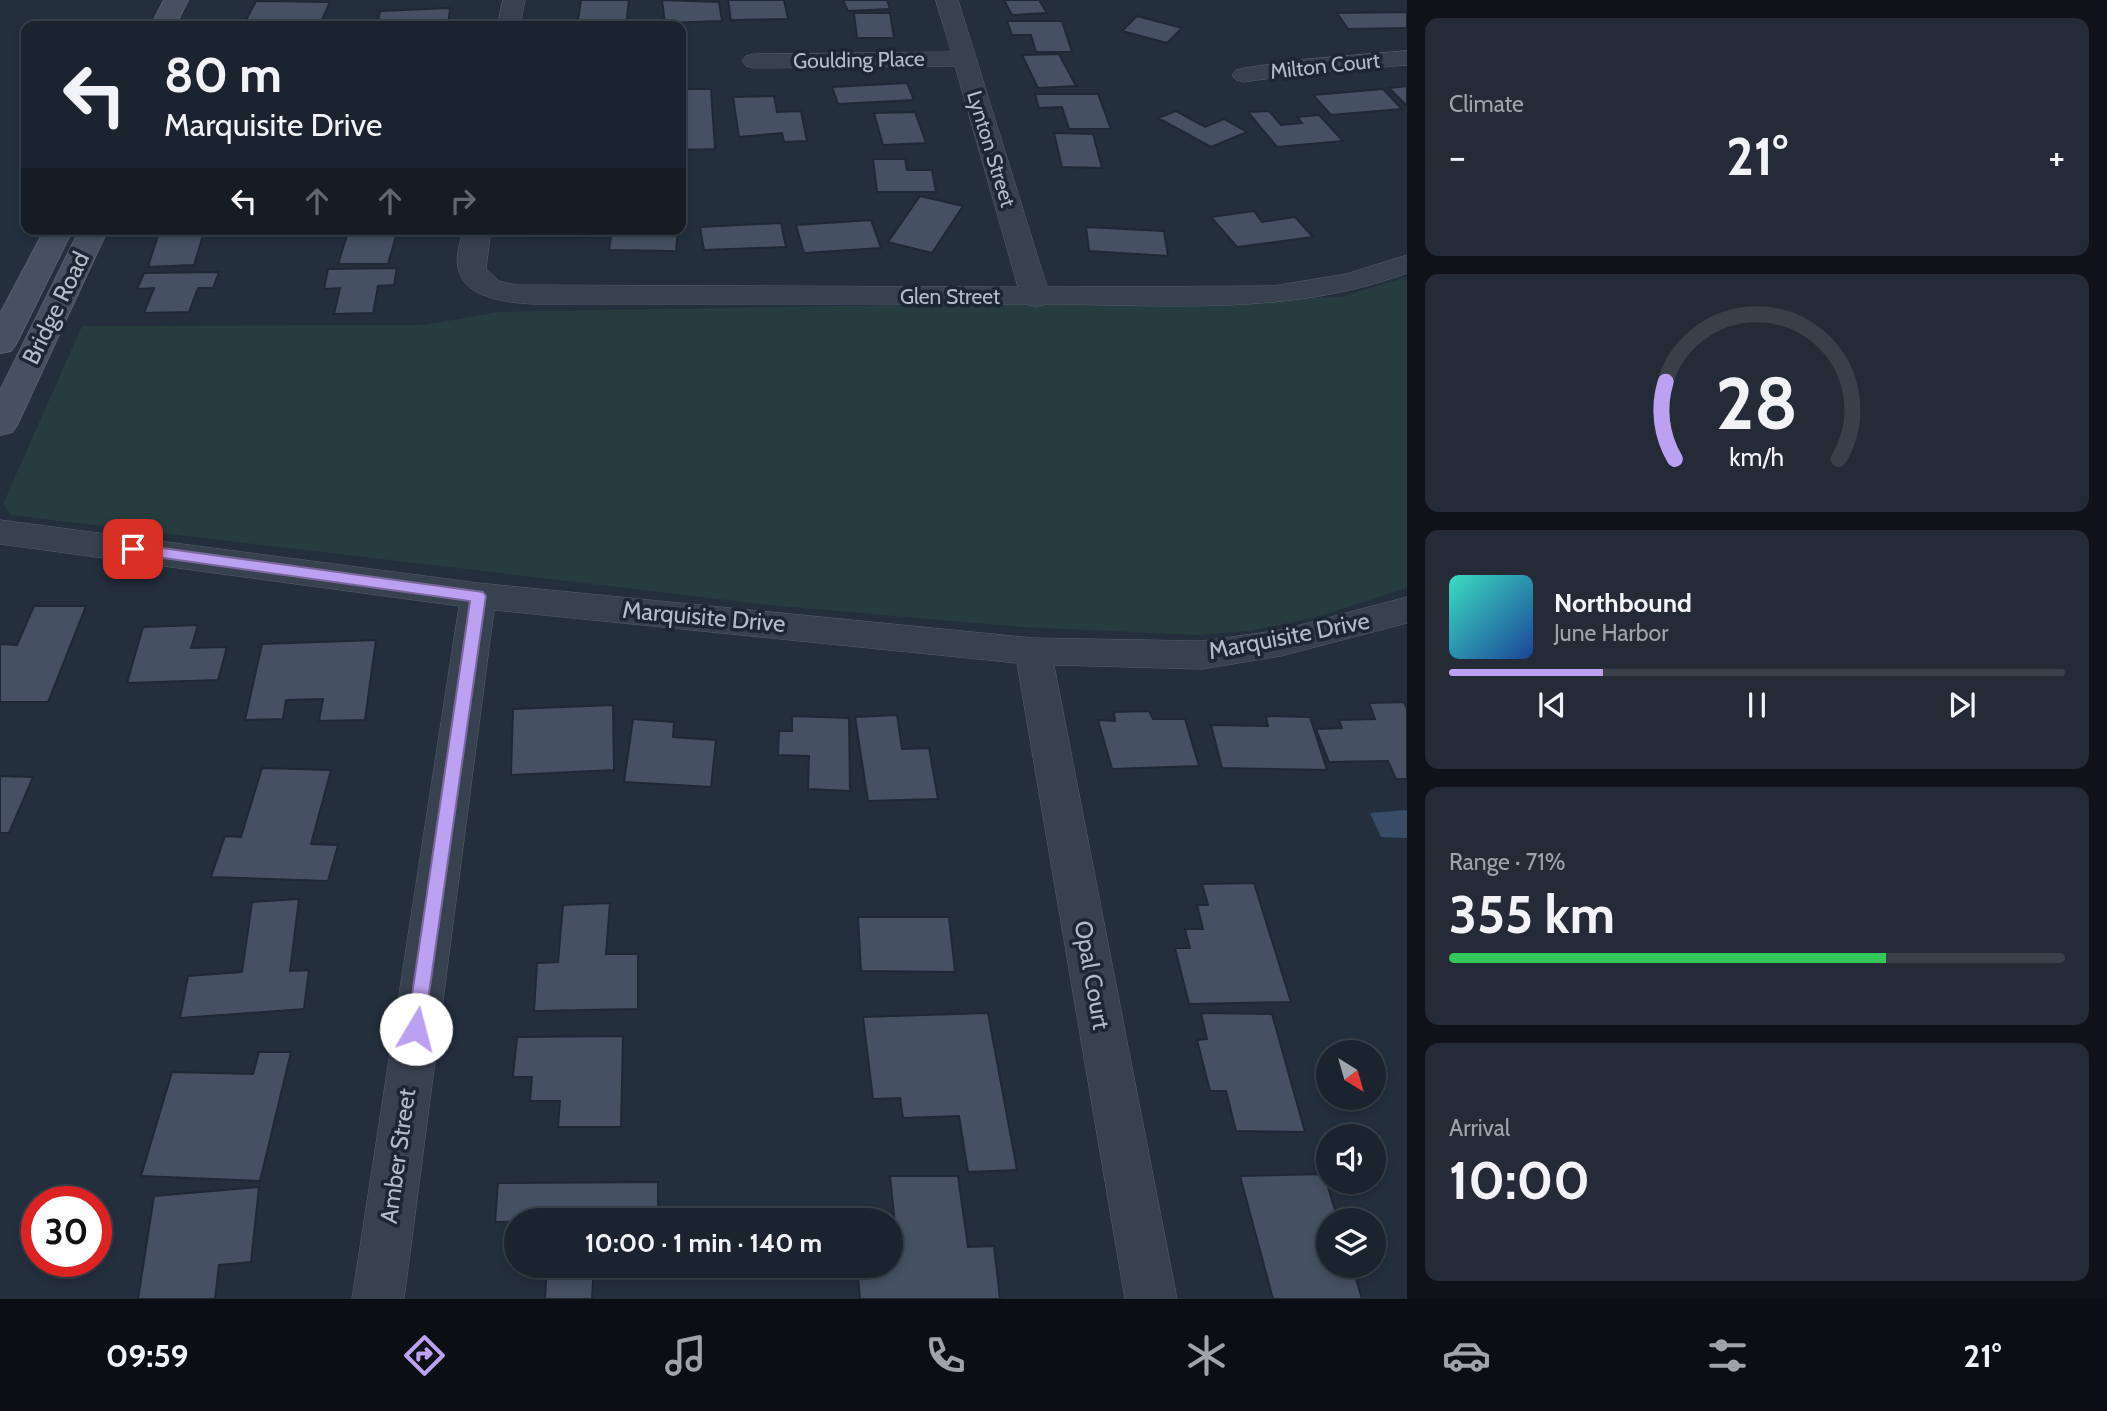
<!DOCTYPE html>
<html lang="en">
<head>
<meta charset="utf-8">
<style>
  body { margin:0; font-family:Cabin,sans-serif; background:#242b36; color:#f1f3f6; height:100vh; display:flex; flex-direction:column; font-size:26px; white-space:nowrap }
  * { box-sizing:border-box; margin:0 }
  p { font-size:23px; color:#a0a4aa }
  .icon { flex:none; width:38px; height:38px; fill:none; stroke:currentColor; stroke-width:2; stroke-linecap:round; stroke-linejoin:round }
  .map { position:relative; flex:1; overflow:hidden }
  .details { display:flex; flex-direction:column; gap:18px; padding:18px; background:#0f1319; width:700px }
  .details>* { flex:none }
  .top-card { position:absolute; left:21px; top:21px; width:665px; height:214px; border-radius:14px; box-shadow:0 4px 10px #0003,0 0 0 2px #39404a; background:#1b232e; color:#f1f3f6; overflow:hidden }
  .needle { width:46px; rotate:143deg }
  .fabs { position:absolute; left:1316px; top:1040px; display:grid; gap:14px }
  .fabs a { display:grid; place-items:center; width:70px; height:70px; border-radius:50%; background:#1b232e; box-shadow:0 4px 10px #0003,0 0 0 2px #39404a; font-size:35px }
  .speed { position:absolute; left:21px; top:1186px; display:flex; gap:14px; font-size:35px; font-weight:700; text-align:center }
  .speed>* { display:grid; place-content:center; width:91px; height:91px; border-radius:50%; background:#1b232e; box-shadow:0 4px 10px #0003,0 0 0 2px #39404a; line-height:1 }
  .speed .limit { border:10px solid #d22; background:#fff; color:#111 }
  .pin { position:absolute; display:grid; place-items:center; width:60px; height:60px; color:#fff; margin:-30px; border-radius:14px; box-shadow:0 4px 10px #0006 }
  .me { position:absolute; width:77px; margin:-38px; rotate:8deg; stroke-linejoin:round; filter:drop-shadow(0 0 5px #0008) }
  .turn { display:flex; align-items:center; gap:24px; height:147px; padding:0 28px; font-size:32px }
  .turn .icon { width:91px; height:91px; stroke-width:2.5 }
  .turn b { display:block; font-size:49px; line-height:60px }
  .lanes { display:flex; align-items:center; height:66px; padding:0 28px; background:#0003; justify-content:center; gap:35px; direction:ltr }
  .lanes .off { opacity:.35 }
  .big { font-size:52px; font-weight:700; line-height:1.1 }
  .details .card { flex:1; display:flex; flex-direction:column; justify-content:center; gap:10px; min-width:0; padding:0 24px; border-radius:14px; background:#242b36 }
  .details .dial { align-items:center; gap:0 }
  .dial svg { height:182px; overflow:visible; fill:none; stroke:#39404a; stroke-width:7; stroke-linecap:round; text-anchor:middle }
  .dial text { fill:#f1f3f6; stroke:none }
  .song { display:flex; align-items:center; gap:21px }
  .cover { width:84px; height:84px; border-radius:10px; background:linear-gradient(135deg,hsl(170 70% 55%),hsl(220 70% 35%)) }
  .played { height:7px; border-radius:4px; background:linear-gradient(90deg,#bca0f2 25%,#39404a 25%) }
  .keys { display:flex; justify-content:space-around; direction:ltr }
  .heat { display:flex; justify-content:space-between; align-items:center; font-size:38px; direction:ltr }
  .charge { height:10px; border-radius:5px; background:linear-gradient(90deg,#34c759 71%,#39404a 0) }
  .trip { position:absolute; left:504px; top:1208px; width:399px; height:70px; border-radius:35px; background:#1b232e; box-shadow:0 4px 10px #0003,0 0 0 2px #39404a; font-weight:700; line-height:70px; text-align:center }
  .tabs { display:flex; height:112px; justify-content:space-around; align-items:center; background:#0b0e12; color:#a0a4aa }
  .tabs .icon { width:49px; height:49px }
  .tabs .selected { color:#bca0f2 }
  .tabs b { font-size:32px; color:#f1f3f6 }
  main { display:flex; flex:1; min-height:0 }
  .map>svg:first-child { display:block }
</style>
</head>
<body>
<main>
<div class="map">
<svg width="1407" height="1299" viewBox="0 0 1407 1299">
  <rect width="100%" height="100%" fill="#242f3e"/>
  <path fill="#263c3f" d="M1407,277V588L1313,618L1249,631L1200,635L1020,627L768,605L11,515L3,504L82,326L424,325L499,312L1341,297Z"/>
  <path fill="#394c67" d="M1407,810V838L1381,837L1370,813Z"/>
  <path fill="#455162" stroke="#1f2835" stroke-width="2" d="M581,0H629L626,26H577Z
    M662,0L719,2L722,21L665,23Z
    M728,0H784L788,19L731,20Z
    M843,0H887L890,9L848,11Z
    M1004,0H1039L1047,13L1012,15Z
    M256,1L330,2L320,24L245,22Z
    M450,8L448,26H377L380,11Z
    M1407,12V28L1348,29L1337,13Z
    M854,13H890L894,38H857Z
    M1137,16L1182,28L1167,43L1122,31Z
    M1007,21H1062L1072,52H1036L1031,35H1012Z
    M1059,54L1076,86L1038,88L1022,55Z
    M681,66H685L686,89H711L715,149L681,150Z
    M907,83L914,100L838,104L832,87Z
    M1407,86V106L1389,88Z
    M1383,89L1402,109L1331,115L1313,95Z
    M1035,94H1098L1111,129H1069L1062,107L1039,108Z
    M774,96L777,112L801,111L807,141L784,142L782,133L739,137L733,97Z
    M1176,111L1205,127L1224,119L1247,132L1211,147L1158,118Z
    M1269,111L1281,125L1302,123L1297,117L1319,115L1343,141L1277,147L1248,112Z
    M915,112L926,143L883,145L874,113Z
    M1054,133L1093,134L1102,168L1062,167Z
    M873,159H905L907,170H932L936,192H877Z
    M920,196L963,206L932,253L888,242Z
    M1254,211L1262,222L1295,217L1313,237L1237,247L1211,217Z
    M871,220L881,248L804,253L796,225Z
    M781,223L786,247L704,250L700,227Z
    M1086,227L1164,231L1168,256L1089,251Z
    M160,229H205L194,265L148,267Z
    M349,229H398L388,264H338Z
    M530,229H592L591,237L529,236Z
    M612,229H678L676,251L609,250Z
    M397,268L394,285L378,286L373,313L334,314L340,288L324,289L328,269Z
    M219,272L213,288H198L189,312L144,313L154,288L137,289L144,273Z
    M34,606H86L48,702H0V644L17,645Z
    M198,625L191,648L227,647L218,680L127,683L143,627Z
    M376,640L365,720L319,721L323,699L286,700L283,719L245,720L262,644Z
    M1404,702L1407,709V779H1396L1388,761L1329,762L1316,729L1342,728L1339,720L1375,719L1369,703Z
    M613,705L614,770L511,775L513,709Z
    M1149,711L1153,719H1185L1199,766L1112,769L1098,720L1115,721L1114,712Z
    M897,715L902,749L929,748L938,799L868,801L855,717Z
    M792,716L849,718L850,791L808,789L809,756L778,755L779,731H792Z
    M1266,716L1310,717L1327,770L1222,768L1211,725L1268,726Z
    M633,719L674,722L673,737L716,740L711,787L624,782Z
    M262,768L331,770L311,844L338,845L328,881L211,877L225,836L241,837Z
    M0,776L33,777L9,833H0Z
    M1254,883L1291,1002L1189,1004L1175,948H1190L1185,929H1203L1197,905H1208L1202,884Z
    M299,899L290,971L309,970L304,1009L180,1018L188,976L242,972L252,902Z
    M610,903L606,954H638V1009L534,1011L537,963L558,962L563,905Z
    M858,917H949L955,972L861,971Z
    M988,1013L1017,1170L968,1172L959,1116L903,1118L900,1098L873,1099L863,1017Z
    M1201,1013L1272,1014L1305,1132L1236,1131L1226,1091H1210L1197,1040L1207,1039Z
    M623,1036L621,1127H558L560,1101H530L532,1077H513L517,1037Z
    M259,1052H291L260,1181L141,1176L172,1072L253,1074Z
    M1324,1174L1338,1220H1328V1265H1352L1362,1299H1273L1240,1176Z
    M890,1176H958L968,1247L994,1246L1000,1299H860L857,1265H891V1244H897Z
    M658,1182V1220L495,1222L498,1183Z
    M259,1187L251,1262L219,1265L215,1299H138L154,1196Z
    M547,1265H594L592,1299H545Z"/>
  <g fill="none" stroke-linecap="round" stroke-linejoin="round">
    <g stroke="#565f6c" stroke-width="1">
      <path id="minor" d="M503,0H525L520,26H498Z
        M936,0H958L1047,287L1273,286L1346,274L1407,255V273C1292,316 1166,305 1045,304L1036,307L1027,304H532C506,302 465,299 458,268C455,255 461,241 463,229H491L486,269L499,281L516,285L1018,287L955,66L754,68L746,66L742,61L746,56L754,54L951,52Z
        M1407,51V65L1307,73L1244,82L1236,80L1232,75L1236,70L1244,68L1307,59Z
        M0,520L478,583L1033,638L1202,641L1281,630L1407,597V623L1281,656L1202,669L1054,665L1177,1299H1125L1017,663L494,610L404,1299H352L459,606L0,544Z"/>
    </g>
    <g stroke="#565f6c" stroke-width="2">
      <path id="secondary" d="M164,0H188L175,26H151Z
        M45,229H73L16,344L11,351L0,353V314Z
        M80,229H108L17,425L12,432L0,435V391Z"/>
    </g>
    <use href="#minor" fill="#38414e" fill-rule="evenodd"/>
    <use href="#secondary" fill="#465061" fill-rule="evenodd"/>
  </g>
  <path fill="#bca0f2" stroke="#7a689d" stroke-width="2" d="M133,544L483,592L486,596L423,1035L416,1037L409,1035L407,1029L470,601L128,553L126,549Z"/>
  <g text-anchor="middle" stroke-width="7" stroke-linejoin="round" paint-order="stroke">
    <g font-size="21" fill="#b4bcc9" stroke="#1d2633">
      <text transform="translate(859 60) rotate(-1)" y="7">Goulding Place</text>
      <text transform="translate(1325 66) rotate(-6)" y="7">Milton Court</text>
      <text transform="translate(991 149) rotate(73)" y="7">Lynton Street</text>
      <text x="950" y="304">Glen Street</text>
    </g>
    <g font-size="24" fill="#b4bcc9" stroke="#1d2633">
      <text transform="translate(56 308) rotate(-64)" y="8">Bridge Road</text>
      <text transform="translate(704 617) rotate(5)" y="8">Marquisite Drive</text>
      <text transform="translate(1289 636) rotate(-11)" y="8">Marquisite Drive</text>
      <text transform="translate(1092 975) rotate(80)" y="8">Opal Court</text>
      <text transform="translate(398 1156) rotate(-82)" y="8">Amber Street</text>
    </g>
  </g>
</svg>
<div class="fabs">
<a><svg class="needle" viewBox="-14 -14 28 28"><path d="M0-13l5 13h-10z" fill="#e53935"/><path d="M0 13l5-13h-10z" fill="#a0a4aa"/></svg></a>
<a><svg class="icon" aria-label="sound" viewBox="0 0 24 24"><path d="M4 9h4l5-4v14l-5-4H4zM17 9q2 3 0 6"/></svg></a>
<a><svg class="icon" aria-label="layers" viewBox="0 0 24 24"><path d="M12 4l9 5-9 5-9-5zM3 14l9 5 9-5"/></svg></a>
</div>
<div class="speed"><div class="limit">30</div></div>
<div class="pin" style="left:133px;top:549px;background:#d93025"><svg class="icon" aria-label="arrive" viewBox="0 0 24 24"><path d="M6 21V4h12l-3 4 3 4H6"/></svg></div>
<svg class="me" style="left:416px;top:1029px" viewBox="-20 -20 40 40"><circle r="19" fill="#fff"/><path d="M0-13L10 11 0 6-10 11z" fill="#bca0f2"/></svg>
<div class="trip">10:00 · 1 min · 140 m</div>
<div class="top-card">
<div class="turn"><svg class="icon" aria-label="left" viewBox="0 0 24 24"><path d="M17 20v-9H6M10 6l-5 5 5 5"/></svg><div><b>80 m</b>Marquisite Drive</div></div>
<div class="lanes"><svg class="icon" aria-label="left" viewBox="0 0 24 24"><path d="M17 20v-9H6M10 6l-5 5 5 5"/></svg><svg class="icon off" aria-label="ahead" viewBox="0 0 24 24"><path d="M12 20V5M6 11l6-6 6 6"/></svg><svg class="icon off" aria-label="ahead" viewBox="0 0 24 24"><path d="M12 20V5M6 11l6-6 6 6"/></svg><svg class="icon off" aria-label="right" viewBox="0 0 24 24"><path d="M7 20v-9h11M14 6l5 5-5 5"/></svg></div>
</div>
</div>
<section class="details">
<div class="card"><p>Climate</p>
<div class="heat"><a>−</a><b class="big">21°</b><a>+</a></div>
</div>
<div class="card dial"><svg viewBox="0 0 100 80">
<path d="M14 69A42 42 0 1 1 86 69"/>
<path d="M14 69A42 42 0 0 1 10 35" stroke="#bca0f2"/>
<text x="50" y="56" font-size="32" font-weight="700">28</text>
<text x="50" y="72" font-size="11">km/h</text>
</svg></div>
<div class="card">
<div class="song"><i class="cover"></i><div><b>Northbound</b><p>June Harbor</p></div></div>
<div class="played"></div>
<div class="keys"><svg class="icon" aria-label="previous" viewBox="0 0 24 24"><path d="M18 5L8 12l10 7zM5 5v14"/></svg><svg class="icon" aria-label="pause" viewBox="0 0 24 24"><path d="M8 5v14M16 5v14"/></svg><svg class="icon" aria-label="next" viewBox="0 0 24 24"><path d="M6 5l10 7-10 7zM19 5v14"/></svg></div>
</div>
<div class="card"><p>Range · 71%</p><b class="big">355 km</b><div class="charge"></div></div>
<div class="card"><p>Arrival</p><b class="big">10:00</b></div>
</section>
</main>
<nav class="tabs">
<b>09:59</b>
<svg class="icon selected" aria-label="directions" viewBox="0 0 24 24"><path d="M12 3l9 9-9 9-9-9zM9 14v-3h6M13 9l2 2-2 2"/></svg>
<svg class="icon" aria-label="music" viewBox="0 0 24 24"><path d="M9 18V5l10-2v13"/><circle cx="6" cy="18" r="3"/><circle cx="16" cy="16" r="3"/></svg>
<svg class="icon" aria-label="phone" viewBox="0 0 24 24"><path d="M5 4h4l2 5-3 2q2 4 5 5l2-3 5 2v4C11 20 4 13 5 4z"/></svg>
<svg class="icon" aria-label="climate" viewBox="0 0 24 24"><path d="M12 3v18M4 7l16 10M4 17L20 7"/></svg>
<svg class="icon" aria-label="car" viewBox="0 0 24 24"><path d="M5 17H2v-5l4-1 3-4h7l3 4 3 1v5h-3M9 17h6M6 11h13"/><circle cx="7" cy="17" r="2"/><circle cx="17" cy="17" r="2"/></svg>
<svg class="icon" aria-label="filters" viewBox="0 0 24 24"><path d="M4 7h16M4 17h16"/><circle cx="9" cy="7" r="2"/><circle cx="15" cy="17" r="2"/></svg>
<b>21°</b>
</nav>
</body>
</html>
